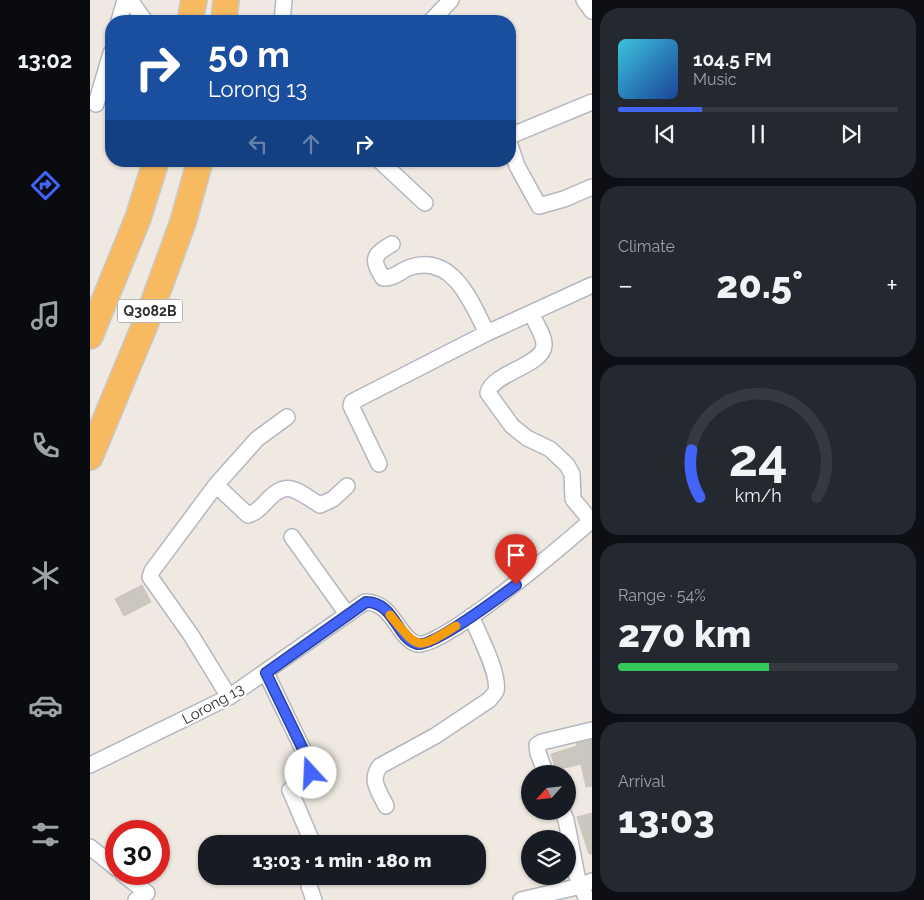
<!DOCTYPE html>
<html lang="en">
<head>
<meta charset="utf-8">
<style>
  body { margin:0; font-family:Raleway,sans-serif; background:#242831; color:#f1f3f6; height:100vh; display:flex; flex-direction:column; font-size:19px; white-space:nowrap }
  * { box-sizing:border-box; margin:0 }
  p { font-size:16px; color:#9ea1a6 }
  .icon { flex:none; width:28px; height:28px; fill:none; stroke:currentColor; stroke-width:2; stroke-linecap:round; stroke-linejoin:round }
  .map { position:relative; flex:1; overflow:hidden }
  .panel { display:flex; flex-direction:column; gap:8px; padding:8px; background:#0d0f14; width:332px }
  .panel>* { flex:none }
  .top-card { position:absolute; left:15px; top:15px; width:411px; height:152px; border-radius:20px; box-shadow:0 1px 4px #0004; background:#1a4fa0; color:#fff; overflow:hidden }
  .needle { width:32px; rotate:243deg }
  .fabs { position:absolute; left:431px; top:765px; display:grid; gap:10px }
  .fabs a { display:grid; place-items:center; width:55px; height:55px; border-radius:50%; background:#171b24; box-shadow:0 1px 4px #0004; font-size:25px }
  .speed { position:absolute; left:15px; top:820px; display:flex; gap:10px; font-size:25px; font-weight:700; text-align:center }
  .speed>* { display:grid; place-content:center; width:65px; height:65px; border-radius:50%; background:#171b24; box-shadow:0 1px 4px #0004; line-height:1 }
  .speed .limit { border:8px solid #d22; background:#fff; color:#111 }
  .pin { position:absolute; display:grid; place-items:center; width:42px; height:42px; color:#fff; margin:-51px -21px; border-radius:50% 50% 50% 0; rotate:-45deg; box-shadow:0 0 5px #0007 }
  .pin .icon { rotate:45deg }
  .me { position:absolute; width:55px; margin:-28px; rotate:340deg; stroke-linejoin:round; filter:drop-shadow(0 0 4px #0008) }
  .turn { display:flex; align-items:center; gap:18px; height:105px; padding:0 20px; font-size:22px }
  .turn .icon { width:65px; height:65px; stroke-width:2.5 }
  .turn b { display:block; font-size:35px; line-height:42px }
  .lanes { display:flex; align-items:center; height:48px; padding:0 20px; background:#0003; justify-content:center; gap:25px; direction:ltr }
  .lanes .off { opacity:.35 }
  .big { font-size:38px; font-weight:800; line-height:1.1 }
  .panel .card { flex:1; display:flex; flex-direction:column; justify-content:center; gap:8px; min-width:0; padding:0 18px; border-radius:20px; background:#242831 }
  .panel .dial { align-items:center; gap:0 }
  .dial svg { height:130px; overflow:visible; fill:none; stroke:#363941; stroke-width:7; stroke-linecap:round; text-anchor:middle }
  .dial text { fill:#f1f3f6; stroke:none }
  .song { display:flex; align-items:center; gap:15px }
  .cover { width:60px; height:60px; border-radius:8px; background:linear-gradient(135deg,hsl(190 70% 55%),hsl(220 70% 35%)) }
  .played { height:5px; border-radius:2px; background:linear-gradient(90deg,#4264fb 30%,#363941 30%) }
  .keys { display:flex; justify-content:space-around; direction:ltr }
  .heat { display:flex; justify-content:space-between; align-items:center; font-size:28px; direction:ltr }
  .charge { height:8px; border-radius:4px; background:linear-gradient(90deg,#34c759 54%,#363941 0) }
  .trip { position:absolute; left:108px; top:835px; width:288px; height:50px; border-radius:20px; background:#171b24; box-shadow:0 1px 4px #0004; font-weight:800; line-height:50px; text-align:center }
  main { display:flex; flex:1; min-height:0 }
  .menu { display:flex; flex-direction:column; width:90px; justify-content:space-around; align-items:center; background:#090b0e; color:#9ea1a6 }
  .menu .icon { width:35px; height:35px }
  .menu .active { color:#4264fb }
  .menu b { font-size:22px; color:#f1f3f6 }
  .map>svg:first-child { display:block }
</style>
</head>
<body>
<main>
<nav class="menu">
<b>13:02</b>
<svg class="icon active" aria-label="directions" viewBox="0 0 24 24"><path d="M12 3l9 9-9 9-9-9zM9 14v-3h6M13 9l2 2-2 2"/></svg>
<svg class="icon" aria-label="music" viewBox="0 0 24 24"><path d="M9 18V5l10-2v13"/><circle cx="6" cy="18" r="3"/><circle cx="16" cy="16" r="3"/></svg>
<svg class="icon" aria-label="phone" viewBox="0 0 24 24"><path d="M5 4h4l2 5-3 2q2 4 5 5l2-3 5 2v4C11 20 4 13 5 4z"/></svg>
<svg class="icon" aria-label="climate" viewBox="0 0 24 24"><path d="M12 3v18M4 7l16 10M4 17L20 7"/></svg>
<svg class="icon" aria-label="car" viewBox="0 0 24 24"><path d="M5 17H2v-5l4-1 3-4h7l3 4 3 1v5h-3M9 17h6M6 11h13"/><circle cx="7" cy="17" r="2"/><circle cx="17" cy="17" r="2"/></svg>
<svg class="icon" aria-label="filters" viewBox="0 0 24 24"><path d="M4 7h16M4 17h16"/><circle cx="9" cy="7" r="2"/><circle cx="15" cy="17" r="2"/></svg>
</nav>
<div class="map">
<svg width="502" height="900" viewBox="0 0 502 900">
  <rect width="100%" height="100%" fill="#efe9e1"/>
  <path fill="#cbc7bf" stroke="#cbc5ba" d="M52,585L61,602L34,616L25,599Z
    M502,740V786L496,787L491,764L466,770L461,754L487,746L486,743Z
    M502,813V854H499L487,817Z"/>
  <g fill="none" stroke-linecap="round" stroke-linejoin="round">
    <g stroke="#b4b7c1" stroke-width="18">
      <path id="minor" d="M40,0L55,21
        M494,0L502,11
        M29,21L35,0
        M192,21L194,0
        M341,21L361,0
        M6,104L21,53
        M420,136L502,102
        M420,145L427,166L449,206L474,199L502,187
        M290,161L335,203
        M302,244C283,255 281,259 293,278C304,279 311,270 321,267C364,254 382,304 397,333
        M441,313C445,322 455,337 454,346C452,366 402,373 398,393L422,426L437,438L460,449L477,465L482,474L483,499L501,521
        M289,464L261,406L262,402L397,333L502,285
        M126,485L158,515C165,513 169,509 174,504C196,478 204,489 230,505L243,499L257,486
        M202,537L257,614
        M176,673L222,768L218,777L200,790L223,844
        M139,697L101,635L60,577L62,571L126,485L167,439L197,417
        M0,765L139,697L275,602C304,602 307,638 327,644C351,650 479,540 502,520
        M456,774L448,753L447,745L452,742L502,730
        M296,806C289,791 279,780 290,766L345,736L399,700C401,697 405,694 406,691C410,674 388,633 381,616
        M472,811L476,820L487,876L497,900
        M0,847L26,868
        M33,874L57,893L46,900
        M224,900L219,886L220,880L225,876
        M431,900L491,886L502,881"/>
    </g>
    <g stroke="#c9c9c9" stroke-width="28">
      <path id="trunk" d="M100,21L104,0
        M134,21L136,0
        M0,336L48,218L66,161
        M0,457L59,315L93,222L110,161"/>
    </g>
    <use href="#minor" stroke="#fff" stroke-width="15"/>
    <use href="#trunk" stroke="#f8ba60" stroke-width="25"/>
  </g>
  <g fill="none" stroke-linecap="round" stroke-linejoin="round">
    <g stroke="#2b41a3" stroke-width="12">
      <path id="route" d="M221,773L222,768L176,673L276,602C305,602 306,638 327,644C342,648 411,596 426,585"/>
    </g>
    <use href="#route" stroke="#4264fb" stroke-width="9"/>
    <path stroke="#f59e0b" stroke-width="9" d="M300,615C330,651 326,650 366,626"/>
  </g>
  <g text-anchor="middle" stroke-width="4.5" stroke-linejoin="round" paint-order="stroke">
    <rect fill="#fff" stroke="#6d6d6d" stroke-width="1" x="27.5" y="299.5" width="65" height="23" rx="4"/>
    <g font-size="14" font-weight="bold" fill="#2e2e2e">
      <text x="60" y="316">Q3082B</text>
    </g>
    <g font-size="15" fill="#2e2e2e" stroke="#fff">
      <text transform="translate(123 704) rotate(-29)" y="5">Lorong 13</text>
    </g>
  </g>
</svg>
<div class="fabs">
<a><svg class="needle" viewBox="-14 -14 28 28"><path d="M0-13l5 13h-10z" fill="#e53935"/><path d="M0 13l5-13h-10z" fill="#9ea1a6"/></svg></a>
<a><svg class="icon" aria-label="layers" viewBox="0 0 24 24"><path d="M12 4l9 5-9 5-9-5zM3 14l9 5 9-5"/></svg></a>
</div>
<div class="speed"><div class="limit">30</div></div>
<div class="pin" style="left:426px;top:585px;background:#d93025"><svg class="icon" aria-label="arrive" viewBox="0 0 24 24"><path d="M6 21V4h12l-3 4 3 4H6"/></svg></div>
<svg class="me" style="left:221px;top:773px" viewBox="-20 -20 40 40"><circle r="19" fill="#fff"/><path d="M0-13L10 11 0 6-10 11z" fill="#4264fb"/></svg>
<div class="trip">13:03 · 1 min · 180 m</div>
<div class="top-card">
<div class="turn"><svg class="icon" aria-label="right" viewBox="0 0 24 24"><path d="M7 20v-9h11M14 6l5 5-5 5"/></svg><div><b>50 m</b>Lorong 13</div></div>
<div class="lanes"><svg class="icon off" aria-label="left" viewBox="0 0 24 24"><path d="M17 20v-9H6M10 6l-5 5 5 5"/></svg><svg class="icon off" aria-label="ahead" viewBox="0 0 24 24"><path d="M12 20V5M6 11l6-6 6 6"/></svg><svg class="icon" aria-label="right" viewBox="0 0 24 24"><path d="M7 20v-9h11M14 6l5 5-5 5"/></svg></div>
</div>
</div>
<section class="panel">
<div class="card">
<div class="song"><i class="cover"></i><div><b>104.5 FM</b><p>Music</p></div></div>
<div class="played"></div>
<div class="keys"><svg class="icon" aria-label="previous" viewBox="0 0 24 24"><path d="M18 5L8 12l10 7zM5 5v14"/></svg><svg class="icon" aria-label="pause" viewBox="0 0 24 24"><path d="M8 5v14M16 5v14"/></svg><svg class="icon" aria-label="next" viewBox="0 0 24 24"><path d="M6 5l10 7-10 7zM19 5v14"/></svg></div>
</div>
<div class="card"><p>Climate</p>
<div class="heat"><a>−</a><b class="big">20.5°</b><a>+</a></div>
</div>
<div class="card dial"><svg viewBox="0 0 100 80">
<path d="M14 69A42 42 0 1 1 86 69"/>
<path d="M14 69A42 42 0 0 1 9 40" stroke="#4264fb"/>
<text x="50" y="56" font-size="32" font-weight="700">24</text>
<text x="50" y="72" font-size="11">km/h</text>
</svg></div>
<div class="card"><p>Range · 54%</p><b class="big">270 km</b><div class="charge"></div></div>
<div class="card"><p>Arrival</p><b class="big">13:03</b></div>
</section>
</main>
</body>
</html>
